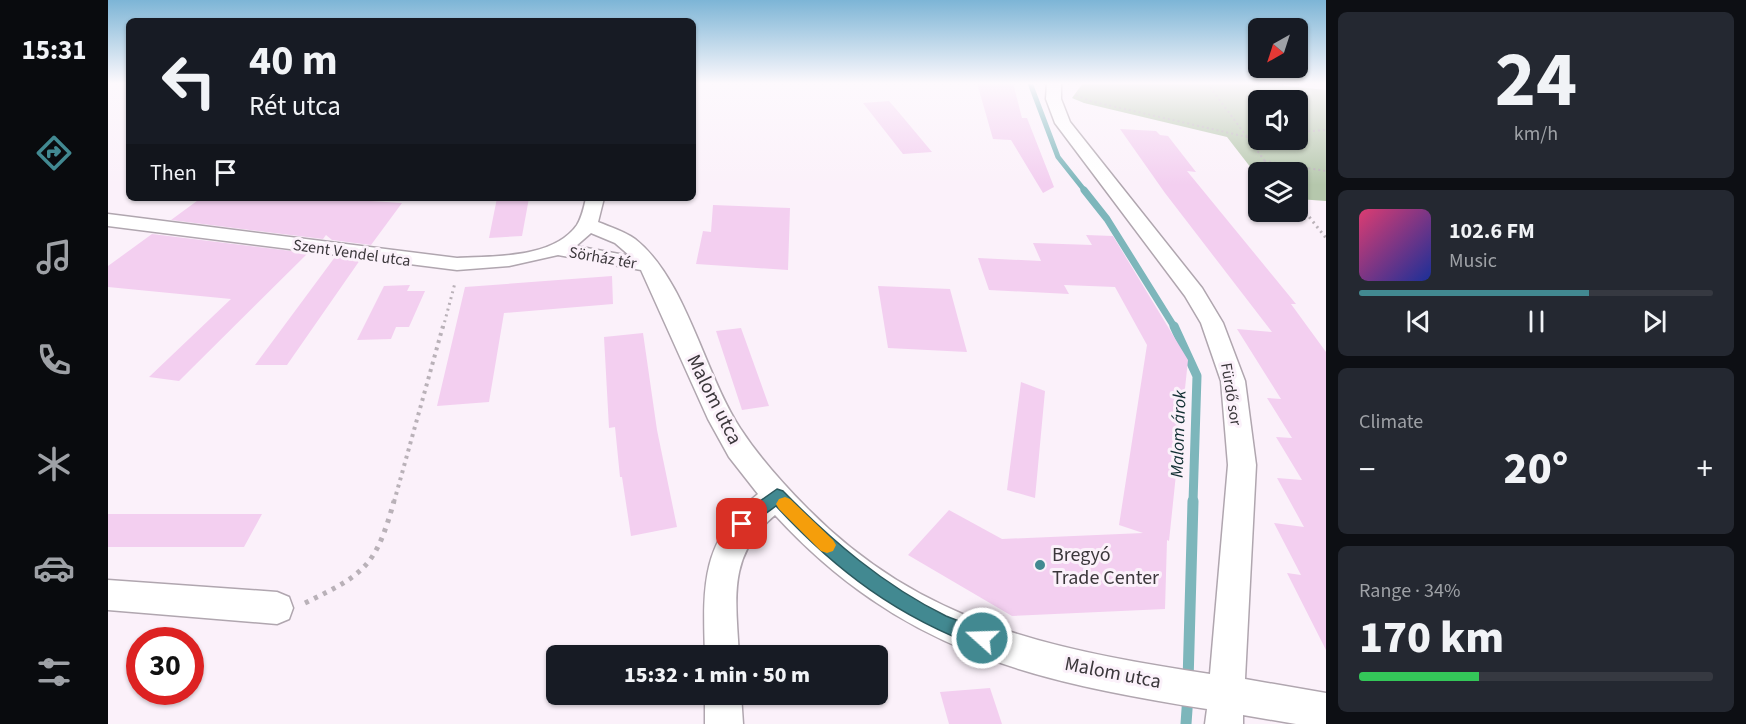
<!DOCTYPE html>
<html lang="en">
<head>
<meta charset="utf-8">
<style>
  body { margin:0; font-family:"Source Sans 3",sans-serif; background:#242831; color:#f1f3f6; height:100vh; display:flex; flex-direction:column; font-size:22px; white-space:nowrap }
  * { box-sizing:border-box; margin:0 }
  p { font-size:20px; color:#9ea1a6 }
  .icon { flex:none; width:33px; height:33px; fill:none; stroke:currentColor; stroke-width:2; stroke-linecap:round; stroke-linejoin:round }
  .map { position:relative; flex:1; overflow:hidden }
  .side { display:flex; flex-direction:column; gap:12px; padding:12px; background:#0d0f14; width:420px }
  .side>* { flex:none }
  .top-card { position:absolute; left:18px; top:18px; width:570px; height:183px; border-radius:9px; box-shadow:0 2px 4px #0004; background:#171b24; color:#f1f3f6; overflow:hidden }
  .needle { width:39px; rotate:219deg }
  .tools { position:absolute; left:1140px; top:18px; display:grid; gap:12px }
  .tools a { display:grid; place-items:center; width:60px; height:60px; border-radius:9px; background:#171b24; box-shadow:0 2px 4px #0004; font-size:30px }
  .speed { position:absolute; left:18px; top:627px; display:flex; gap:12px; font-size:30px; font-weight:700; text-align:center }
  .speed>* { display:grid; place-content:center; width:78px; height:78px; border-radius:50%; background:#171b24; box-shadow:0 2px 4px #0004; line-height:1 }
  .speed .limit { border:9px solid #d22; background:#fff; color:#111 }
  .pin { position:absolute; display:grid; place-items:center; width:51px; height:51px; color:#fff; margin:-26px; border-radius:12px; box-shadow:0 3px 9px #0006 }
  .me { position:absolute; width:66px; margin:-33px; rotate:290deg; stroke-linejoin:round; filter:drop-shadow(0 0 4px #0008) }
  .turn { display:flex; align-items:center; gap:21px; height:126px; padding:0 24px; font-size:27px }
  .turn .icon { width:78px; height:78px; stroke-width:2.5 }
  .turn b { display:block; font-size:42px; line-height:51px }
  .then { display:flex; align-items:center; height:57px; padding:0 24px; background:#0003; gap:12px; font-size:22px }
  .big { font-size:45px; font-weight:800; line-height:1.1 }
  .side .widget { flex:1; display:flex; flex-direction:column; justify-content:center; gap:9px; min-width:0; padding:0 21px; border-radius:9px; background:#242831 }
  .side .dial { align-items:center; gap:0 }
  .dial b { font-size:78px; line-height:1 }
  .song { display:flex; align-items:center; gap:18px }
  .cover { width:72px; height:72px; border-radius:9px; background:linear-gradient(135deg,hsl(340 70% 55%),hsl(230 70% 35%)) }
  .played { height:6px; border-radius:3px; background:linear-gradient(90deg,#428991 65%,#363941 65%) }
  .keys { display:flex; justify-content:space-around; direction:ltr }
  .heat { display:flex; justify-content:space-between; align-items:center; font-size:33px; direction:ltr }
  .charge { height:9px; border-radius:4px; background:linear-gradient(90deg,#34c759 34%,#363941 0) }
  .trip { position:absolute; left:438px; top:645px; width:342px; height:60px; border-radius:9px; background:#171b24; box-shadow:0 2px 4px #0004; font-weight:800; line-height:60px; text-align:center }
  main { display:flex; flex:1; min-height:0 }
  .tab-bar { display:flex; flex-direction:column; width:108px; justify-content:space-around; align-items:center; background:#090b0e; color:#9ea1a6 }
  .tab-bar .icon { width:42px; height:42px }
  .tab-bar .active { color:#428991 }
  .tab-bar b { font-size:27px; color:#f1f3f6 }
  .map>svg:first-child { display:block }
</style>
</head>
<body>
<main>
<nav class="tab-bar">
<b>15:31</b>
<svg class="icon active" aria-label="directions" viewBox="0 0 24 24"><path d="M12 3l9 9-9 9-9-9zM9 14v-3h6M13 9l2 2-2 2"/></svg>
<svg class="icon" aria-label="music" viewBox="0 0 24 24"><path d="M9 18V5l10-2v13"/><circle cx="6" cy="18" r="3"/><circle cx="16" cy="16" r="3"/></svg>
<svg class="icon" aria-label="phone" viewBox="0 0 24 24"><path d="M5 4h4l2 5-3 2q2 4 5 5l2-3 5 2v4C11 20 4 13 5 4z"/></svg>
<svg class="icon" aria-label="climate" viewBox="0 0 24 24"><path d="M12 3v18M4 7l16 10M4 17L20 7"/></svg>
<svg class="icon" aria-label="car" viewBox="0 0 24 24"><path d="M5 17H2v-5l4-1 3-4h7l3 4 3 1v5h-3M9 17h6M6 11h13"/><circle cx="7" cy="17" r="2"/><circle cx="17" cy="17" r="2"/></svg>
<svg class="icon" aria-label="filters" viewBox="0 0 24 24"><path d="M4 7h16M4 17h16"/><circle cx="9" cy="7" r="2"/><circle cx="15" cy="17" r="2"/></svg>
</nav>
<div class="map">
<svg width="1218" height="724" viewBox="0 0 1218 724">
  <rect width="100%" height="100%" fill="#fbf1fa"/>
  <path fill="#b5c7ac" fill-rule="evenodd" d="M975,83H1150L1218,90V201L1190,199V172H1150V177L1119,137L976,103L964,98ZM1150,100H1190V140H1150Z"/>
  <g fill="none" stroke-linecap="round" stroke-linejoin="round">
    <path stroke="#7db6bb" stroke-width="5" d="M922,83L950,157L977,191"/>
    <path stroke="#7db6bb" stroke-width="7" d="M976,190L999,219L1067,328"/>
    <path stroke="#7db6bb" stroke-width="9" d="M1066,326L1089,376L1085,502"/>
    <path stroke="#7db6bb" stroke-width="11" d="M1080,682L1085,501
      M1078,724L1080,695"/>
  </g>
  <path fill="#f3cff0" d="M869,83H905L914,118H919L946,187L935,193L903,140L885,139Z
    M781,101L788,109L824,152L795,154L755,103Z
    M1012,129L1048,131L1052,135L1060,136L1088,172L1079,171L1188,304H1183L1218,352V650L1179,573L1193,575L1166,523L1196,527L1169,478L1194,480L1168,437L1184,438L1159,398L1173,399L1129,329L1164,332L1057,193Z
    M93,198H249L247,200L294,203L263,245L224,240L218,235L215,239L63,220Z
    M389,198H421L414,236L381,238Z
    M605,205L682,208L680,270L588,264L595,231L603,232Z
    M44,234L200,253L71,381L41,377L123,299L0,287V266Z
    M978,235L1005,236L1080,360L1061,541L1059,540L1057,609L904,616L800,555L841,510L894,539L1035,533L1011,525L1039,345L1007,287L956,285L961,294L881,290L870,258L933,261L925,243L984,245Z
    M227,257L252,260L179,365H147Z
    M504,276L505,304L396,313L381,402L329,406L357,287Z
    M302,285L299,291H317L301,327H288L283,339L249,340L276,286Z
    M770,286L842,289L859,352L780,348Z
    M633,328L661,406L634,410L608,331Z
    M535,333L549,430L569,527L523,536L514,477H512L507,427L501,428L496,337Z
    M913,382L937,391L927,498L899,490Z
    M0,514H154L136,547H0Z
    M882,688L894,724H841L832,692Z"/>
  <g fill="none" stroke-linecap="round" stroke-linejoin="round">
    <g stroke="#b0a6af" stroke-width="3">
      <path id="minor" d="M939,83H953V99L962,122L1094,288L1115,323L1137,381L1148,465L1137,679L1218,693V724H1188L1135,715V724H1097L1099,709C923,681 792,651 667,515C619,555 628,599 631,656H597C595,588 592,540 650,494L621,457L600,419L533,270L450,255L401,266L349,270L0,226V214L349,258C385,256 445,259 469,225C474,217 476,207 478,198H496L490,222C502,227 516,231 527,239C578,279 596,373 632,428C651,457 674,483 699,508C814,625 946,650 1102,674L1120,465L1113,381L1093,323L1077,296L947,123L938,99ZM483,233L507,243L522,256L468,246Z
        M0,580L169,592L181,597L185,608L181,619L169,624L0,610Z
        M597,694H633L635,724H597Z"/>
    </g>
    <path stroke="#b9b1b8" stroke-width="2" stroke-dasharray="2 3" stroke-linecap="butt" d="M1099,83L1165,172
      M968,95L982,101L1139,137L1150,136
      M1190,132L1218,130
      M1156,161L1218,171"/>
    <path stroke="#b9b1b8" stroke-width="3" stroke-dasharray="2 4" stroke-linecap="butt" d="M1190,203L1218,238
      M335,328L347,283"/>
    <path stroke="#b9b1b8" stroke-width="4" stroke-dasharray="3 4.5" stroke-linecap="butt" d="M286,502L335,326"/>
    <path stroke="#b9b1b8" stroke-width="5" stroke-dasharray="4 6" stroke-linecap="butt" d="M197,603C257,574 268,566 286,501"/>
    <use href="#minor" fill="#fff" fill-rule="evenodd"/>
  </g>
  <linearGradient id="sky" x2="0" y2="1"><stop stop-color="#7db5d6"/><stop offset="0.45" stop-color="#fdf9fd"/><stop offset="1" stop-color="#fdf9fd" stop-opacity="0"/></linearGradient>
  <rect width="1218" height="185" fill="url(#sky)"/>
  <path fill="#428991" stroke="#2b595e" stroke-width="1.5" d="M669,489L675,491C723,540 775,585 838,616C852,622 867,626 881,631L884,638L881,645L874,648C790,617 729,572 668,506L634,531L628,529L626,524L628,518Z"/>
  <path fill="#f59e0b" d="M677,497L682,499L725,540L728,545L725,551L719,553L713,551L671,509L668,504L671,499Z"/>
  <circle fill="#428991" stroke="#fbf1fa" stroke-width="2" cx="932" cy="565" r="6"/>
  <g text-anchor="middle" stroke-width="6" stroke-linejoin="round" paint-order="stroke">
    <g font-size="16" fill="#3b373b" stroke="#fbf1fa">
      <text transform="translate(244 252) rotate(8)" y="6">Szent Vendel utca</text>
      <text transform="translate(495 257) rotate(10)" y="6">Sörház tér</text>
      <text transform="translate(1124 394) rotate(81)" y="6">Fürdő sor</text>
    </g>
    <g font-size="18" font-style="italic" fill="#112f32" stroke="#fbf1fa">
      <text transform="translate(1070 434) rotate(-88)" y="6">Malom árok</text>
    </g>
    <g font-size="20" fill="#3b373b" stroke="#fbf1fa">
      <text transform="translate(607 399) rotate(63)" y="7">Malom utca</text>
      <text transform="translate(1005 672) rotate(11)" y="7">Malom utca</text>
    </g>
    <g font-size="20" fill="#3b373b" stroke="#fbf1fa" text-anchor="start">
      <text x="944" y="561">Bregyó<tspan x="944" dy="23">Trade Center</tspan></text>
    </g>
  </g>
</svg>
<div class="tools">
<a><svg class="needle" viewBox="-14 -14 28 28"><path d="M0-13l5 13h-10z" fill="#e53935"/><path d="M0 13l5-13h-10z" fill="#9ea1a6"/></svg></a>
<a><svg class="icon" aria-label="sound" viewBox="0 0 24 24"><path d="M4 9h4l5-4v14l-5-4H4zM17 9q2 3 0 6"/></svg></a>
<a><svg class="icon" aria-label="layers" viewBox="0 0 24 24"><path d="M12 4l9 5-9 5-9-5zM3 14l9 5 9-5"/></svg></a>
</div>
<div class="speed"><div class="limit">30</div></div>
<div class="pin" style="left:634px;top:524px;background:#d93025"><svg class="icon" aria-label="arrive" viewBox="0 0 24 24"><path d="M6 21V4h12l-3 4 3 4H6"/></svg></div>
<svg class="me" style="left:874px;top:638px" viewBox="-20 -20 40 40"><circle r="17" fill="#428991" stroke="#fff" stroke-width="3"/><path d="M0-11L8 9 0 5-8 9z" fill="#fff"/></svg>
<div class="trip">15:32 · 1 min · 50 m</div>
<div class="top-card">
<div class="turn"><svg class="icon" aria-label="left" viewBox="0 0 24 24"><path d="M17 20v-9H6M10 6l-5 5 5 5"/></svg><div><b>40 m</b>Rét utca</div></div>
<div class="then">Then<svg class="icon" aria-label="arrive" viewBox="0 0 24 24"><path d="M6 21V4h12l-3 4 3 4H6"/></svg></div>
</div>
</div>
<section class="side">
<div class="widget dial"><b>24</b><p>km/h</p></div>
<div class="widget">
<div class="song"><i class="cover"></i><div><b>102.6 FM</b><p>Music</p></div></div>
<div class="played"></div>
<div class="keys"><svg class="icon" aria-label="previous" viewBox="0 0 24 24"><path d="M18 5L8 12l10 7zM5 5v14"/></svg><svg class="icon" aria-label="pause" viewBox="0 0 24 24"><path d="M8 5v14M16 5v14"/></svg><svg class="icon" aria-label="next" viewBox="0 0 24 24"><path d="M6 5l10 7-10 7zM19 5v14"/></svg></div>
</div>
<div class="widget"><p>Climate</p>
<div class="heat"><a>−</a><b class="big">20°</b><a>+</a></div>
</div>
<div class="widget"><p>Range · 34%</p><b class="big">170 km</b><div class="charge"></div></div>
</section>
</main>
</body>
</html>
